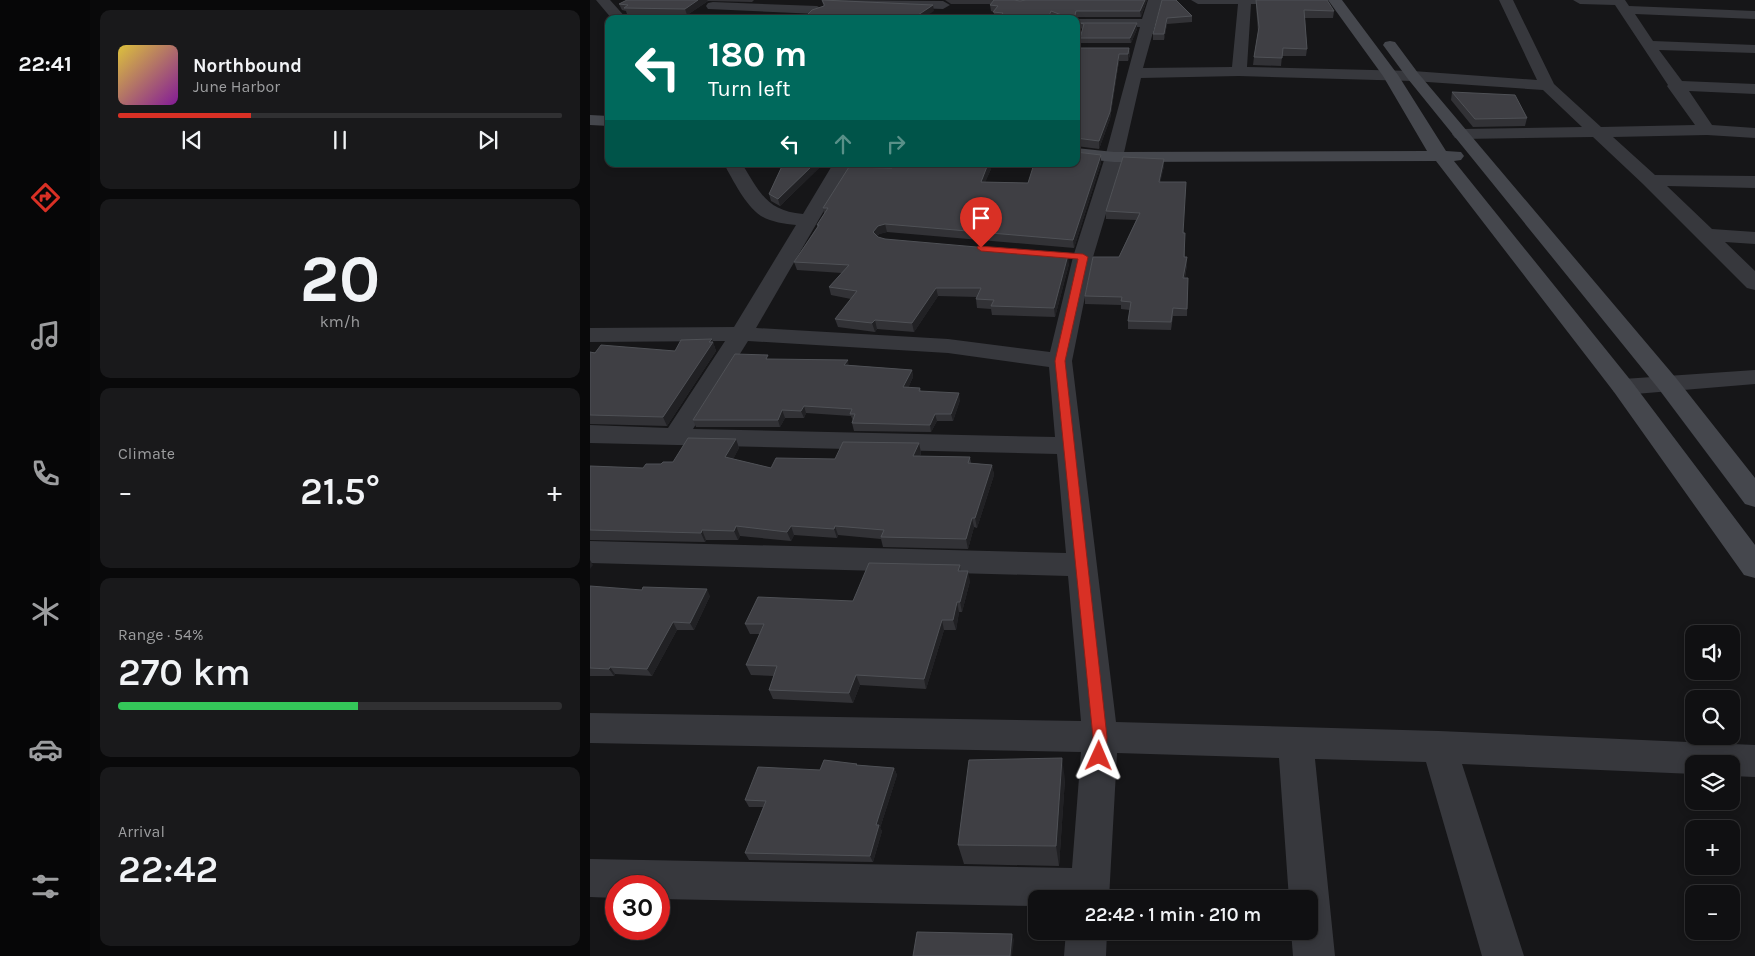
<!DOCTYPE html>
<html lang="en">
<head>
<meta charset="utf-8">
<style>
  body { margin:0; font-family:Karla,sans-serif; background:#19191b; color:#f1f3f6; height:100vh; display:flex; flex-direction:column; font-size:19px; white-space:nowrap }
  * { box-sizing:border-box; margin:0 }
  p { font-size:16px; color:#9c9d9f }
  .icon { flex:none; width:28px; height:28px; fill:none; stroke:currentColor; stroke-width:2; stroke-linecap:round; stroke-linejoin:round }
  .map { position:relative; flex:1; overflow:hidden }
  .side { display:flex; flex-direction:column; gap:10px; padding:10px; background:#09090a; width:500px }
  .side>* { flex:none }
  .banner { position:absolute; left:15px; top:15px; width:475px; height:152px; border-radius:10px; box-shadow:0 2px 8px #0003,0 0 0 1px #303032; background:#00695c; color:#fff; overflow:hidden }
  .buttons { position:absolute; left:1095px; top:625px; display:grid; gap:10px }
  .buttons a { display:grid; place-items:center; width:55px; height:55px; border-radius:10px; background:#101012; box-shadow:0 2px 8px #0003,0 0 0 1px #303032; font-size:25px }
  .speed { position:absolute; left:15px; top:875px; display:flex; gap:10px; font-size:25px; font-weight:700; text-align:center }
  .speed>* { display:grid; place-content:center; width:65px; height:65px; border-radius:50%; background:#101012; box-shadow:0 2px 8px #0003,0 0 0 1px #303032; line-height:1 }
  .speed .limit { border:8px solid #d22; background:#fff; color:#111 }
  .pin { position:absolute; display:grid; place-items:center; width:42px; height:42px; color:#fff; margin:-51px -21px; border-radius:50% 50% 50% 0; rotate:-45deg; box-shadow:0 0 5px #0007 }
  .pin .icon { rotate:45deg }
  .me { position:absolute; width:55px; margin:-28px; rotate:1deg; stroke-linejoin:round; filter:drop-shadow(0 0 4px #0008) }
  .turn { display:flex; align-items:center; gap:18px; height:105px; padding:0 20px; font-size:22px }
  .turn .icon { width:65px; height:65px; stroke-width:2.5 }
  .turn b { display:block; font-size:35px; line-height:42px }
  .lanes { display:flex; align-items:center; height:48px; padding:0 20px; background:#0003; justify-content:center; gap:25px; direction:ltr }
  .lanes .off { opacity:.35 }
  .big { font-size:38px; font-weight:600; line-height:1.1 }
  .side .widget { flex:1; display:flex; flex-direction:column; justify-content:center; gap:8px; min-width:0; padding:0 18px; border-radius:10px; background:#19191b }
  .side .dial { align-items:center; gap:0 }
  .dial b { font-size:65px; line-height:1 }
  .song { display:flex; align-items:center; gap:15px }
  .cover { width:60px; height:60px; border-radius:8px; background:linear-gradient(135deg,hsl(50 70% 55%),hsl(290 70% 35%)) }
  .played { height:5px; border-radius:2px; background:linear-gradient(90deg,#d93025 30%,#303032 30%) }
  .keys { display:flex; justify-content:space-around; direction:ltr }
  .heat { display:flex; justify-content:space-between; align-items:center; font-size:28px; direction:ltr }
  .charge { height:8px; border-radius:4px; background:linear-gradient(90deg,#34c759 54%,#303032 0) }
  .trip { position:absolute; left:438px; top:890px; width:290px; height:50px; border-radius:10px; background:#101012; box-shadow:0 2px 8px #0003,0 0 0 1px #303032; font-weight:600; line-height:50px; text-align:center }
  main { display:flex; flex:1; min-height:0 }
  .tab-bar { display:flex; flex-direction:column; width:90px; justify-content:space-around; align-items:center; background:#060607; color:#9c9d9f }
  .tab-bar .icon { width:35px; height:35px }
  .tab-bar .on { color:#d93025 }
  .tab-bar b { font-size:22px; color:#f1f3f6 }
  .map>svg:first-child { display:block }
</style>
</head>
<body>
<main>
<nav class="tab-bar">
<b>22:41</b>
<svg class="icon on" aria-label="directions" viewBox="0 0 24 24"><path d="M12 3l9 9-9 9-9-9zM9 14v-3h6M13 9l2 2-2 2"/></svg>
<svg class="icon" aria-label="music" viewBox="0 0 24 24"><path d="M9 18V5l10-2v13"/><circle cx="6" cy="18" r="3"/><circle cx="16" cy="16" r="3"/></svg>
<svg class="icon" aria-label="phone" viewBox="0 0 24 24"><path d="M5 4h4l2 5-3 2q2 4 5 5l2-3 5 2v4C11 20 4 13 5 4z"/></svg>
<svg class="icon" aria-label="climate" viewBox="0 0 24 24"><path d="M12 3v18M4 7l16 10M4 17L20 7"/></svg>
<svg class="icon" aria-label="car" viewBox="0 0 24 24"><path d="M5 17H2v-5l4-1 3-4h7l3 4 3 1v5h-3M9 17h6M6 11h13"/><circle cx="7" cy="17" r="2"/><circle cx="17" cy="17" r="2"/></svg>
<svg class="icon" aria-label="filters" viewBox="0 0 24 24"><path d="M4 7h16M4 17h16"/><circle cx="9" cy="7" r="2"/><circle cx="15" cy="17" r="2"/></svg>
</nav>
<section class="side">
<div class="widget">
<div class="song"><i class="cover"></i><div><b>Northbound</b><p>June Harbor</p></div></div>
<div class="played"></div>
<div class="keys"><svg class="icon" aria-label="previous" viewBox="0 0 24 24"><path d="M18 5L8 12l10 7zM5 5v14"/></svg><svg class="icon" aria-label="pause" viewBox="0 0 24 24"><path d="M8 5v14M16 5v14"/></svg><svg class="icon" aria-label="next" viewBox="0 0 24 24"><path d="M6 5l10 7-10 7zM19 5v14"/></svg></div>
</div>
<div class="widget dial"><b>20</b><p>km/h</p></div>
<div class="widget"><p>Climate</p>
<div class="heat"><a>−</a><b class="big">21.5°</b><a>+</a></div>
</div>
<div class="widget"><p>Range · 54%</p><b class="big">270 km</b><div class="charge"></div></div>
<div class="widget"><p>Arrival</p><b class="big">22:42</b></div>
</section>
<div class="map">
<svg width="1165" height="956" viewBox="0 0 1165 956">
  <rect width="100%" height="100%" fill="#161618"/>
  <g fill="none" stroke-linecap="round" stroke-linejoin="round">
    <path fill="#37383d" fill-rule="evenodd" d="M6,0H20L37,19H22Z
      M232,0L353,1L360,5L353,9L238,5L233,4Z
      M411,0H450C444,7 417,7 411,0Z
      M558,0H572L553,68L642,67L648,4H608L601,0H734L727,4H661L657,67L823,71L947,80L909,0H923L964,84L1011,127L1105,125L1077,86L1078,85L1025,5L990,4L983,0H1035L1039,6L1165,11V19L1045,14L1063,41L1165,45V53L1069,50L1092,81L1165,84V94L1099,91L1122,125L1165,128V138L1117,135L1023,137L1065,175L1165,176V188L1077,186L1122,229L1165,232V244L1135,242L1165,271V290L1157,288L1053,184L1003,137L871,139L865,138L862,134L865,130L871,129L992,127L953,90L823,81L649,76L551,78L533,157L503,257L482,361L526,722L849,731L1165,745V777L1141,776V764H1104V774L872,764L934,956H892L836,762L725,759L745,956H703L701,931H719V899H699L689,758L527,753L519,899H446V906L69,899V886H26V898L0,897V859L482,868L491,752L0,743V713L491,721L478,576L0,563V541L476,553L467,454L0,443V425L78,428L135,341L0,342V328L144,327L206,225C194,224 181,222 171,216C155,205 143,180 134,164H152C170,192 176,211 213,214L243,164H261L166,328L358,339L460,352L483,257L515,157L550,27L486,26V19H482H552ZM158,341L358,353L459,367L465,437L103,429Z
      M123,2L227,6L234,10L227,14L118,9L116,6L118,3Z
      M1165,370V384L1033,395L1024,392L1021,387L1024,382L1033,379Z
      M476,931H517L516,956H474Z"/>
    <path fill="#45474d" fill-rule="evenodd" d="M738,0H752L808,75L856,151L871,152L874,156L871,160L864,161L1042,382L1165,545V578L1154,575L1024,392L846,161L524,162L486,158V148L524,152L837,151L793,76Z
      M800,41L805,42L828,73L1086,378L1165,478V507L1155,504L1068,388L818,79L793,45L795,42Z
      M0,115L19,116V126L0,125Z"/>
  </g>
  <path fill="#323236" d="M37,0H164L162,2L118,1L97,15L37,14L36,11L32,10L29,4Z
    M355,0H424L430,1L436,0H557L551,17H486V19H466L462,17L461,19L404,18V12L401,11L400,5L401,4H361Z
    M572,0L602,16V22L577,24L574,40H563V34Z
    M666,0L744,11L743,18H715L717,49L716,56H692L691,66L663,65L664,57L668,32L666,6Z
    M490,23H547V29L541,43H490V38L493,29L490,28Z
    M539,48L540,55L538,61H529L520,119L509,149L486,146V75Z
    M862,92L937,118L935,126L883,127L861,100Z
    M511,163L484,248L297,232L289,234L287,237L295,239L479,264L465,317L402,315L401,309L387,308L386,299L387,297L348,296L324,332L287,329L285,332L248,327L245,319L261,299L241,295L239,287L252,273L207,270L204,262L227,227V225L234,214L233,208L302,168L401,169L395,182L438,183Z
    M193,164H233L190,206L181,201L179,194Z
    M574,166L570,182L594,233L595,257L597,265L595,278H598L597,316H583L581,330L538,329V321L540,310L531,309V305L495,304V296L529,257L546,220L516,219V211Z
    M122,339L126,351L77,426L0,424V352L85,351Z
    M180,359L322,370L323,377L318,388H330L331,391L370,400L363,421H347L341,432L264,431L262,423L263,421L261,416L216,413L214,418H195L190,427H106L103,420Z
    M146,439L149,448L143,459L181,468L245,459L329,443L331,453L330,456L380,457L381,463L402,465L404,475L387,528L384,527L378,549L293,547L291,539L248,535L247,538L204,535L201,541L150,536L148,540H116L115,542L0,540V466L53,468L83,462Z
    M370,565L371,571L380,581L372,612H369L366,630H354L336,689L270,685L263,703L183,699L179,690L184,676L161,675L156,665L170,634H160L155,624L263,601Z
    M0,586L120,596L104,630H87L62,676L25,674L24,676H0Z
    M267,765L304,768L307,775L290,828L292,831L283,862L159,860L155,853L173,807H159L155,800L230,770Z
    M475,779L469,866L374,864L368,845Z"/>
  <path fill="#212124" d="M108,0H117L118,1L97,15L95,9Z
    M555,0H557L551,17L550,11Z
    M343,5L344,11L332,19H322Z
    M461,11V19H458Z
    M577,18V24L574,40V34Z
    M547,23V29L541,43L540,38Z
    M539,48L540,55L538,61V54Z
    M529,54V61L520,119L509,149V141Z
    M511,155V163L484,248L483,240Z
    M574,159V166L569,189V182Z
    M224,164H233L190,206L188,199Z
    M398,164H400L401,169L392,190L391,182Z
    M295,224L297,232L289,234L285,240L283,232L288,226Z
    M478,255L479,264L465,317L464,308Z
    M597,257V265L593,285V278Z
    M346,288L348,296L324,332L322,323Z
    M285,320L287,329L285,332L282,323Z
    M122,339L126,351L77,426L73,417Z
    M258,360L259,367L254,365Z
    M322,370L323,377L315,395L313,387Z
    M369,393L370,400L363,421L361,414Z
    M214,406L216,413L214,418L211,411Z
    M192,410L195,418L190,427L188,420Z
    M345,414L347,421L341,432L340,425Z
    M146,439L149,448L139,467L135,457Z
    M329,443L331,453L325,465L323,456Z
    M402,465L404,475L387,528L385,518Z
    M382,518L384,527L378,549L376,539Z
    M146,526L150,536L148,540L144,531Z
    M201,526L204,535L201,541L197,532Z
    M245,526L248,535L247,538L244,529Z
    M112,530L116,540L115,542L111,533Z
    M0,560L3,565L0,569Z
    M378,571L380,581L372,612L370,602Z
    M117,589L120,596L104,630L100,623Z
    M367,602L369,612L366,630L363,620Z
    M352,620L354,630L336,689L334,679Z
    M83,622L87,630L62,676L57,669Z
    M20,667L25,674L24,676L19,669Z
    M266,675L270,685L263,703L259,693Z
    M472,758L475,779L469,866L466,846Z
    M304,768L307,775L290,828L292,831L283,862L280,856L286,825Z
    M422,934L424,940L422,956H420Z"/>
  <path fill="#3f3f44" stroke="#4f5156" d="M37,0H108L95,9L34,8L38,5L29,4Z
    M232,0L343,5L322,19H213L222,10L234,6V4Z
    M404,0H424L430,1L436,0H555L550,11H486L484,19H482L461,11L458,19H408L413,13L403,12L408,6L400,5Z
    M572,0H586L602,16L577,18L574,34H563Z
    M666,0H737L744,11L714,10L717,49L693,48L692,58L664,57L669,27Z
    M490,23H547L540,38H490L494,24Z
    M486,48H539L538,54H529L520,112L509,141L486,138V75L487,70Z
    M862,92L925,95L937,118L885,119Z
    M486,152L511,155L483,240L295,224L288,226L283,232L288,237L295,239L478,255L464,308L401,306L404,300L386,299L391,288H346L322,323L285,320L282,323L245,319L267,291L239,287L259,265L204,262L229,225H227L238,208H233L259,167L302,168L303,166H338L339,164H398L391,182L438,183L444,164H486Z
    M533,157L574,159L569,182H596L593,233H595L594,257H597L593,278H598L597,309L583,308L581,322L538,321L541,302L531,301L532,297L495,296L503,257H529L550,213L516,211Z
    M193,164H224L188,199L179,194Z
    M122,339L119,342H123L73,417L0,415V352L5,353L11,345L85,351L91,340Z
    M145,354L178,355L176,359L258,360L254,365L322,370L313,387L330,388L329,391L369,393L361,414H345L340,425L262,423L265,414H260L262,409L214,406L211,411L192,410L188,420H103Z
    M98,438L146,439L135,457L181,468L186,458L245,459L253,442L329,443L323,456L380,457L378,463L402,465L385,518H382L376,539L291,537L294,530L245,526L244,529L201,526L197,532L146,526L144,531L112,530L111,533L0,530V466L53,468L56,464H71L73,462H83Z
    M279,563L370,565L368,571H378L370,602H367L363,620H352L334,679L266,675L259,693L179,690L187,666L156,665L174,624H155L168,597L263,601Z
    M0,586L52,590L53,587L117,589L100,623L83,622L57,669L20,667L19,669L0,668Z
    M472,758L466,846L368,845L379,760Z
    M234,760L267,764L266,765L304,768L286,825H289L280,856L155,853L176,801L155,800L168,767L230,770Z
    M327,932L422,934L420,956H323Z"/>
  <path fill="#d93025" stroke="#8d1f18" d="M388,246L493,254L498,257L475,361L517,737L516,756L514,761L509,763L504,761L501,756L503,737L465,361L488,259L391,251L387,248Z"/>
</svg>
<div class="buttons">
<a><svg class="icon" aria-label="sound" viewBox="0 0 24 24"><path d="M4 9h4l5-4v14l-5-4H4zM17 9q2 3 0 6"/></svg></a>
<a><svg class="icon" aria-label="search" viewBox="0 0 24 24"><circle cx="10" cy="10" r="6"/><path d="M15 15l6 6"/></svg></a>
<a><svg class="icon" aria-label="layers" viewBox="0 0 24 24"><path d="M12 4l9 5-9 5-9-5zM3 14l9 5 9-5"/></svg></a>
<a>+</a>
<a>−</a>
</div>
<div class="speed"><div class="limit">30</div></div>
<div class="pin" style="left:391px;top:248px;background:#d93025"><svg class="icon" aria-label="arrive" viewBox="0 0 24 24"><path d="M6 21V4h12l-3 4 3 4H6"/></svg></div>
<svg class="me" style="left:509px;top:756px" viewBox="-20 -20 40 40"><path d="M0-17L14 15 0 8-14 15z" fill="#d93025" stroke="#fff" stroke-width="4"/></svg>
<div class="trip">22:42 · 1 min · 210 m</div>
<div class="banner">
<div class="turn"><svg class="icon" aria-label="left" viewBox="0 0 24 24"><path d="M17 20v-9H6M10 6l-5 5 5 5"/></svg><div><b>180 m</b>Turn left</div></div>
<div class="lanes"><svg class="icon" aria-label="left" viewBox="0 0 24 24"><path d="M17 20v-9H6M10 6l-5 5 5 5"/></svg><svg class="icon off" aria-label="ahead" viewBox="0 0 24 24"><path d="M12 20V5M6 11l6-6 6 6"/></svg><svg class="icon off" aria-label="right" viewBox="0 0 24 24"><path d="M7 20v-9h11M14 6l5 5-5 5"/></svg></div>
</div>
</div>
</main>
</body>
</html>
